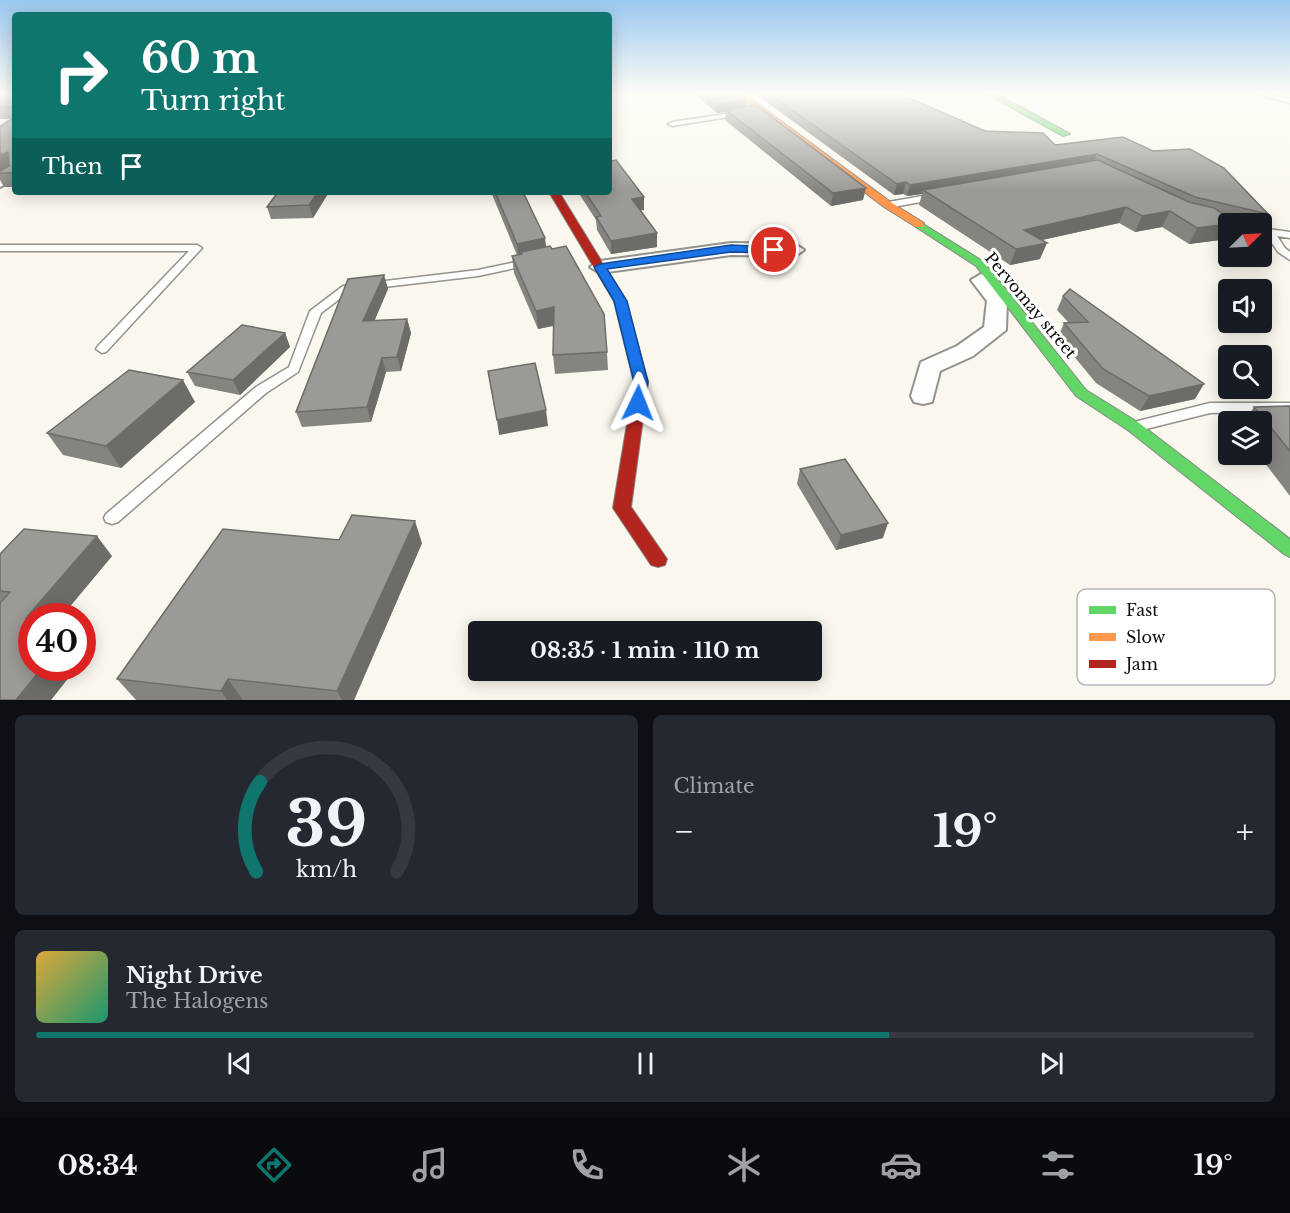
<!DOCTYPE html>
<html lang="en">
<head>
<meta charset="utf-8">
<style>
  body { margin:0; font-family:"Libre Baskerville",serif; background:#242831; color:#f1f3f6; height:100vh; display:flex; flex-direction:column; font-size:22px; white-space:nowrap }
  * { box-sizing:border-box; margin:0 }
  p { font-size:20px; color:#9ea1a6 }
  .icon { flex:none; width:33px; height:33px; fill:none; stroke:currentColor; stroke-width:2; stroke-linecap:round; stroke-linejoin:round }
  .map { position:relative; height:700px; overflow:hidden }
  .side { display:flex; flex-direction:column; gap:15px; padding:15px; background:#0d0f14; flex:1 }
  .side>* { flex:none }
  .guide { position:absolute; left:12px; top:12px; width:600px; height:183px; border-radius:6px; box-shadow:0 3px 15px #0003; background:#0f766e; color:#fff; overflow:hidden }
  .needle { width:39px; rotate:66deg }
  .controls { position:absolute; left:1218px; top:213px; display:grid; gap:12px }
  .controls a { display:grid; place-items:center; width:54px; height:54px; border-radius:6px; background:#171b24; box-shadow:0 3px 15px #0003; font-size:30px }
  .speed { position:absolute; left:18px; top:603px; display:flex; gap:12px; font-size:30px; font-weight:700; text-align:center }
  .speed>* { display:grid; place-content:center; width:78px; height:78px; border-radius:50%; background:#171b24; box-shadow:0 3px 15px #0003; line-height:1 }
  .speed .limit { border:9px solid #d22; background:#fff; color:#111 }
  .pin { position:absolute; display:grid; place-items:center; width:51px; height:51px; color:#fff; margin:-26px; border:3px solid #fff; border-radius:50%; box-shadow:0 2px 6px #0007 }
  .me { position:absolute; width:66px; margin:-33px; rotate:2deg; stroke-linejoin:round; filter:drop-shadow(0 0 4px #0008) }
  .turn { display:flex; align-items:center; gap:21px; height:126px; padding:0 30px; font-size:27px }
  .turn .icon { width:78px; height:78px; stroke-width:2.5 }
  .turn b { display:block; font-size:42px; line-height:51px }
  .then { display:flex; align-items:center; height:57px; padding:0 30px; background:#0003; gap:12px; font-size:22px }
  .big { font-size:45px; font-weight:800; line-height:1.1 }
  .side .tile { flex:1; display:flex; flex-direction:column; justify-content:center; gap:9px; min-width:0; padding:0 21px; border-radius:9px; background:#242831 }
  .side .dial { align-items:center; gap:0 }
  .dial svg { height:156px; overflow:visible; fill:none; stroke:#363941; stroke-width:7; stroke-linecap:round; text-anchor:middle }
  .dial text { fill:#f1f3f6; stroke:none }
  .song { display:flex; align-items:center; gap:18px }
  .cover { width:72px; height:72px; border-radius:9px; background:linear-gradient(135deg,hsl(40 70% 55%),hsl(160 70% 35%)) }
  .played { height:6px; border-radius:3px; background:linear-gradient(90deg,#0f766e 70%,#363941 70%) }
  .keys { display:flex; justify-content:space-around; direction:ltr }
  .heat { display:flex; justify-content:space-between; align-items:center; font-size:33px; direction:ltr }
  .side .tiles { flex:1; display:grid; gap:15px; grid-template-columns:1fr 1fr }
  .tile:last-child { grid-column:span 2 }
  .trip { position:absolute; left:468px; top:621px; width:354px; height:60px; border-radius:6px; background:#171b24; box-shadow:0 3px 15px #0003; font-weight:800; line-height:60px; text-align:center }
  .menu { display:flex; height:96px; justify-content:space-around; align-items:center; background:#090b0e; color:#9ea1a6 }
  .menu .icon { width:42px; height:42px }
  .menu .on { color:#0f766e }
  .menu b { font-size:27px; color:#f1f3f6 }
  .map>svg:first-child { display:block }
</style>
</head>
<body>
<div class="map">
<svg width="1290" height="700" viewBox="0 0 1290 700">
  <rect width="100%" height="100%" fill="#faf8ee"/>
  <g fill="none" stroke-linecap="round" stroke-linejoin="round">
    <g stroke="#93928d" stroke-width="3">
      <path id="lane" d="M1253,93H1265L1290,99V103Z
        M739,112L742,114L741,115L672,126L668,124L672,122Z
        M934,194L938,197L937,199L888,208L884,205L888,202Z
        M1262,228L1290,232V238L1277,236L1285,248L1290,252V260L1278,252L1266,234H1262Z
        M0,245H197L202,248L106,352L102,353L96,349L98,346L189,251H0Z
        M530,259L534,260V264L478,276L350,291L321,313L298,372L266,393L118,522L112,524L106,522L104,518L106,514L256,387L289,367L310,311L343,286L478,270Z
        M1210,403H1290V411L1210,413L1138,431L1133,429L1131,426L1133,423L1138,421Z"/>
    </g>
    <g stroke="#93928d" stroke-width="4">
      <path id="street" d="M15,167V179L0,187V175Z
        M731,243L795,244L804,250L795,256L731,255L600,273L590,267L600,261Z
        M981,274L988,276L1007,301L1006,330L973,356L940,371L932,402L923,404L914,402L911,396L921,362L957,346L984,327L987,301L971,280Z"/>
    </g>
    <g stroke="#898884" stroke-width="2">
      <path id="fast" d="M985,93H995L1070,134L1063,136Z
        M920,222L984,262L1086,390L1139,423L1290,539V557L1284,554L1129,431L1076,396L976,266L916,227L915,225Z"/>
    </g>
    <g stroke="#898884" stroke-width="2">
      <path id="slow" d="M734,93H743L892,203L924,223V227H916L884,207Z"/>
    </g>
    <g stroke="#898884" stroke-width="2">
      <path id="jam" d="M549,192H559L626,301L648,382L631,507L667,559L665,565L658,567L651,565L613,508L634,382L614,301Z"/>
    </g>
    <use href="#lane" fill="#fefefc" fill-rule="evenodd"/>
    <use href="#street" fill="#fefefc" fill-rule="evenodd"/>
    <use href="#fast" fill="#63d668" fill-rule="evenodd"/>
    <use href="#slow" fill="#ff974d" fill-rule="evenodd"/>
    <use href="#jam" fill="#b3261e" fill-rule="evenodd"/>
  </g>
  <path fill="#86847f" d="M0,93H15V173L12,119H0Z
    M693,93H739L746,107L863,200L831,206L725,120L726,112L717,113Z
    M754,93H898L985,131L1055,145L1123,137L1268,214L1262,225V224H1249L1231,219L1228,239L1189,244L1162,227L1135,232L1119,223L1042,240L1040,259L1010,265L919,205L922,194L907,196L903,194L894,195Z
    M0,173H15V187H4L0,180Z
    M278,192H329L313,218L271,219L267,207Z
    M491,192H523L546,247L607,352L608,370L555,374L553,355L554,326L538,329L514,273L512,256L517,255Z
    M578,192H609L644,197V210H640L657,233V247L611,254L597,230L596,220Z
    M384,275L388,289L374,321L407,319L411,333L401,371L386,372L371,422L302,427L296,412Z
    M1063,296L1195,399L1140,411L1096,383L1058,337L1064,323H1069L1057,310Z
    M285,333L290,347L240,395L195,386L187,372Z
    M195,402L121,468L63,455L47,433Z
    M1290,406V496L1258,454H1262V422H1244L1254,407Z
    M800,469L883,538L836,550L797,484Z
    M339,540L422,543L354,700H136L117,679Z
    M0,554L112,556L62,616H32V668H76L51,700H0Z"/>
  <path fill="#6d6c68" d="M747,99L746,109L726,110V112L717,113V104Z
    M8,152L15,164L0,172V155Z
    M1097,154L1093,165L923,190L922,194L907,196L910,185Z
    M906,182L903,194L894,195L897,184Z
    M866,188L863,200L831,206L833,193Z
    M318,192H329L313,218L309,205Z
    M644,197V210L632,212V199Z
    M1126,207L1119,223L1019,245L1024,230Z
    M1170,211L1162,227L1135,232L1142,216Z
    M1228,224V239L1189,244L1197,228Z
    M657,233V247L611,254V241Z
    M545,238L547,253L521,252L522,259H519L517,244Z
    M1047,243L1040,259L1010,265L1016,249Z
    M384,275L388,289L368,336L363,321Z
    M554,307L555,325L538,329L536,311Z
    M407,319L411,333L401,371L397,357Z
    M285,333L290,347L240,395L233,380Z
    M382,358L386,372L371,422L367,407Z
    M183,380L195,402L121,468L106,446Z
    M1204,384L1195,399L1140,411L1149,396Z
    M546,410L548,426L499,435L497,420Z
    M415,521L422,543L354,700H342L337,691Z
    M888,523L883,538L836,550L841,535Z
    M97,536L112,556L62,616H32V623L26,618Z
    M82,629L95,643L82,659Z
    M42,668H76L51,700H16Z
    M228,679L243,700H227L221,691Z"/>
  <path fill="#9c9a94" stroke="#6d6c68" stroke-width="1.5" d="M0,93H15V107H0Z
    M705,93H739L747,99L717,104Z
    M768,93H898L985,131L1043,133L1055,145L1123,137L1153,151L1190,149L1224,168L1268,214L1195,197L1097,154L910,185L906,182L897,184Z
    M756,105L866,188L833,193L726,110Z
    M15,117V173H0V171L9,166L8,152L0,155V126Z
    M609,157L612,161L616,160L644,197L632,199L657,233L611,241L596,217L601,216L585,192H609Z
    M1098,160L1189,202L1214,208L1237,223L1228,224L1197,228L1170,211L1142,216L1126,207L1024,230L1047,243L1016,249L923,190Z
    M278,192H318L309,205L267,207Z
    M495,192H523L545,238L517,244Z
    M550,246L552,249L566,246L604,314L607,352L553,355L554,307L536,311L512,256L522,254L521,252Z
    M384,275L363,321L407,319L397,357L382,358L367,407L296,412L348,279Z
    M1070,289L1204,384L1149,396L1103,369L1064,323L1088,322L1063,296Z
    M242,325L285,333L233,380L187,372Z
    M535,363L546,410L497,420L488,371Z
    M129,370L183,380L106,446L47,433Z
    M1290,406V451L1254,407Z
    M845,459L888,523L841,535L800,469Z
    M352,515L415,521L337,691L228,679L221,691L117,679L223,529L339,540Z
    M24,529L97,536L26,618H32V668H42L16,700H0V603L10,592L0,591V554Z"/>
  <linearGradient id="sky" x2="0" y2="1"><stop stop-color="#99c7ee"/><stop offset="0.49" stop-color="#fdfcf7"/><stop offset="1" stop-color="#fdfcf7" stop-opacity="0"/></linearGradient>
  <rect width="1290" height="191" fill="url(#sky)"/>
  <path fill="#1a73e8" stroke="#114b97" stroke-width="1.5" d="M731,245L774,247L779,250L774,253L731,252L607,269L627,301L648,382L643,406H632L630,403L634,382L614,301L594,267L600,264Z"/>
  <g text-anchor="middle" stroke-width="6" stroke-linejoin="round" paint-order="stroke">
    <g font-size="16" fill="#0b0b0b" stroke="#fff">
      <text transform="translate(1031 305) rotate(50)" y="6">Pervomay street</text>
    </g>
  </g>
  <rect x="1077" y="589" width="198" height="96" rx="9" fill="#fff" stroke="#b6b6b6" stroke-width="1.5"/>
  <rect x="1089" y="606" width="27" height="8" fill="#63d668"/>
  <rect x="1089" y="633" width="27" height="8" fill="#ff974d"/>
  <rect x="1089" y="660" width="27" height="8" fill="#b3261e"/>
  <g font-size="16" fill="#0b0b0b">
    <text x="1126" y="616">Fast</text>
    <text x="1126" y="643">Slow</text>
    <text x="1126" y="670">Jam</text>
  </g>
</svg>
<div class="controls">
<a><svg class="needle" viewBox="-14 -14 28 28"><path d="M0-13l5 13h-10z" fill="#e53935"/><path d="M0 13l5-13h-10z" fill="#9ea1a6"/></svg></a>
<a><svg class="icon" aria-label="sound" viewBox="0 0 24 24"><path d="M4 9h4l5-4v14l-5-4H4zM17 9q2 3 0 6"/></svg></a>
<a><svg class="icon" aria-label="search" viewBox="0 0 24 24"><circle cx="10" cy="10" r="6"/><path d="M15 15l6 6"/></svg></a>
<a><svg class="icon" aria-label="layers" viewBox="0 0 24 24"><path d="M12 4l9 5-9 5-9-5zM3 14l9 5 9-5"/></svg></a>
</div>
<div class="speed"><div class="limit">40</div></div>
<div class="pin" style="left:774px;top:250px;background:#d93025"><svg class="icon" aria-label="arrive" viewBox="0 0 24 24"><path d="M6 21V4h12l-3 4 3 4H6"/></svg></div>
<svg class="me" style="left:638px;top:403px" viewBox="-20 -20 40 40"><path d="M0-17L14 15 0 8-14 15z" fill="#1a73e8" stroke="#fff" stroke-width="4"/></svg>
<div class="trip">08:35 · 1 min · 110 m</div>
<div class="guide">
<div class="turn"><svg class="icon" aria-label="right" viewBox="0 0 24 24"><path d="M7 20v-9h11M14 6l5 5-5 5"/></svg><div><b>60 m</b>Turn right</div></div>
<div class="then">Then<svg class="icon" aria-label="arrive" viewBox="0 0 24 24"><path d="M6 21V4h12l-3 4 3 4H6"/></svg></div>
</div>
</div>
<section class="side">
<div class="tiles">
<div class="tile dial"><svg viewBox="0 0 100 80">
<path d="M14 69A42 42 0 1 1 86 69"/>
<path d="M14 69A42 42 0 0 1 16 23" stroke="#0f766e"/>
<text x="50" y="56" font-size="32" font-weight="700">39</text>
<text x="50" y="72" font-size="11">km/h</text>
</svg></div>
<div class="tile"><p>Climate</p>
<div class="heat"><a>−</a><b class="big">19°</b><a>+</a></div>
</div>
<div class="tile">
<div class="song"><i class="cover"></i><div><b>Night Drive</b><p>The Halogens</p></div></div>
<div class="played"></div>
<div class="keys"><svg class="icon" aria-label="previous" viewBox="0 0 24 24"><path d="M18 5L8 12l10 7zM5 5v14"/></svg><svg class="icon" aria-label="pause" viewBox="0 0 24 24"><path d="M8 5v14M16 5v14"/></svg><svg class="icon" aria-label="next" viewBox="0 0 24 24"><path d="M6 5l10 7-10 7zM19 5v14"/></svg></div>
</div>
</div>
</section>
<nav class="menu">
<b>08:34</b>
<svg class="icon on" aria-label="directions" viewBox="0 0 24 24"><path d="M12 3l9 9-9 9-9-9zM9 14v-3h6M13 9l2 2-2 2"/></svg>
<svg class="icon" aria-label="music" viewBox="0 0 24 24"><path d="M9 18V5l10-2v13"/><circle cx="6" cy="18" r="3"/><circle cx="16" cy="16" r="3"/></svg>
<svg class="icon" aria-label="phone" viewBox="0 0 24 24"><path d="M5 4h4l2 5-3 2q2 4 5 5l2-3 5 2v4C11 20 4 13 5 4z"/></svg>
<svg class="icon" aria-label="climate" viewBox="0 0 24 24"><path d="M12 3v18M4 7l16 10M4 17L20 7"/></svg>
<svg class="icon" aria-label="car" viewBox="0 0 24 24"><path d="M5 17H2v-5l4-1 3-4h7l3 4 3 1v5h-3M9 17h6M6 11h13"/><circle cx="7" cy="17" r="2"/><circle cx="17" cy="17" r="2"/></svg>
<svg class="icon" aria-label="filters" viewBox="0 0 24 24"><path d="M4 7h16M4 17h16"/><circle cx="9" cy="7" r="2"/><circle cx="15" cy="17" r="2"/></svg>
<b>19°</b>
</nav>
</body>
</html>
